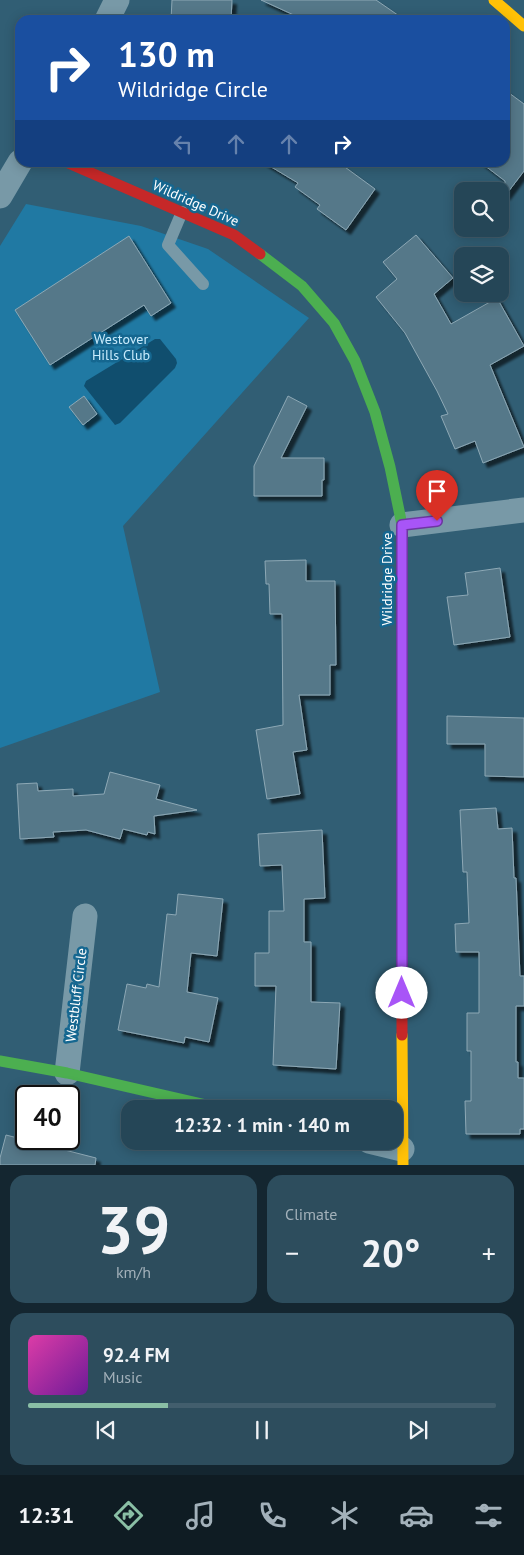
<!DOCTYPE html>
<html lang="en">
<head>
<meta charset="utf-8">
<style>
  body { margin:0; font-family:"PT Sans",sans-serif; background:#2d4d5d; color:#f1f3f6; height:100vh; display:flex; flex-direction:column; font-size:19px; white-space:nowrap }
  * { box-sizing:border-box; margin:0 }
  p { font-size:16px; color:#a3b1ba }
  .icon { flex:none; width:28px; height:28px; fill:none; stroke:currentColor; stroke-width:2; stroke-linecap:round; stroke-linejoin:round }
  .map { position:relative; height:1165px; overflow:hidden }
  .drawer { display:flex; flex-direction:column; gap:10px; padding:10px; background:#142630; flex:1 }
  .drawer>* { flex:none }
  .top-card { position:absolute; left:15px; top:15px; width:495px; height:152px; border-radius:15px; box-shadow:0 2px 12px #0003,0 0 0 1px #425e6d; background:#1a4fa0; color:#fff; overflow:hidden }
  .tools { position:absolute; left:454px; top:182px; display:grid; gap:10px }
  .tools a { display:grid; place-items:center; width:55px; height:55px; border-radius:10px; background:#254657; box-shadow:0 2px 12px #0003,0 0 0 1px #425e6d; font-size:25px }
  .speed { position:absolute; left:15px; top:1085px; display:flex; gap:10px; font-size:25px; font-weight:700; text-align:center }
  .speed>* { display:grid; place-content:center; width:65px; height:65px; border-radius:50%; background:#254657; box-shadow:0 2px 12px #0003,0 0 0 1px #425e6d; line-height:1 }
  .speed .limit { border:2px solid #111; border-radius:8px; background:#fff; color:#111 }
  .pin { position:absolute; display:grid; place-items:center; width:42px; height:42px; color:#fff; margin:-51px -21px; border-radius:50% 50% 50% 0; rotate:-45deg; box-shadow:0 0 5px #0007 }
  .pin .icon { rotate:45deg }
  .me { position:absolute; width:55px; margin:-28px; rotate:0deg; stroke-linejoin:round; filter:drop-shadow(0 0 4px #0008) }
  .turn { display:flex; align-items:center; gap:18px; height:105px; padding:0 20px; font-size:22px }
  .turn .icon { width:65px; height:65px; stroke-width:2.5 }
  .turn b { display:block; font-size:35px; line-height:42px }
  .lanes { display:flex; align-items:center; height:48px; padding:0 20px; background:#0003; justify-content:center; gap:25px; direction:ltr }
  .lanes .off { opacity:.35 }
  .big { font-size:38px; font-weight:800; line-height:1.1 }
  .drawer .tile { flex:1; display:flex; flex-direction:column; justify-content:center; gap:8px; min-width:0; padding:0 18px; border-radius:15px; background:#2d4d5d }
  .drawer .dial { align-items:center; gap:0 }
  .dial b { font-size:65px; line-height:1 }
  .song { display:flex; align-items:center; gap:15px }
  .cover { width:60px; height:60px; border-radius:8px; background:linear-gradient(135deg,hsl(320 70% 55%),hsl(280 70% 35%)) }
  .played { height:5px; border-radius:2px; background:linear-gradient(90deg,#8abfa5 30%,#425e6d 30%) }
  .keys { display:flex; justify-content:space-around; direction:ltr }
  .heat { display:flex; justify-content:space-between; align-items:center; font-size:28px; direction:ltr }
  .drawer .tiles { flex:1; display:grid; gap:10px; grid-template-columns:1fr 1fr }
  .tile:last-child { grid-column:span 2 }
  .trip { position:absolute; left:121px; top:1100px; width:282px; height:50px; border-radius:15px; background:#254657; box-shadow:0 2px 12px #0003,0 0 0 1px #425e6d; font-weight:800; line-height:50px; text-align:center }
  .tabs { display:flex; height:80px; justify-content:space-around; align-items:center; background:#0f1c23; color:#a3b1ba }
  .tabs .icon { width:35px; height:35px }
  .tabs .active { color:#8abfa5 }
  .tabs b { font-size:22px; color:#f1f3f6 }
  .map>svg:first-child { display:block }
</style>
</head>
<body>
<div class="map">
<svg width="524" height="1165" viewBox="0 0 524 1165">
  <defs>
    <filter id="shadow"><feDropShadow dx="4.5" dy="4.5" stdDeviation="1" flood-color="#0009"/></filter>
  </defs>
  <rect width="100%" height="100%" fill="#315e74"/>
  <path fill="#2079a3" d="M26,204L141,226L208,249L309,318L123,526L160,692L0,748V246Z"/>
  <path fill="#104e6e" d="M155,339H160L176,359L177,363L175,368L120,423L115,425L84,386L86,381Z"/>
  <path fill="#557889" stroke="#8da8b5" filter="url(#shadow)" d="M172,0H232L231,20H171Z
    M261,0H376L405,20H294L296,16Z
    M505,90L524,104V171L505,196V181L480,162H505Z
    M263,162H338L375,189L346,230L317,209L320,205L295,187L298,183Z
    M416,235L453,278L434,294L451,324L497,298L524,346L490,365L524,447L483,463L475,441L455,449L441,416L448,414L437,391L405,333L376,297L397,279L383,262Z
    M129,236L171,303L151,316L144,305L50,365L15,310Z
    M84,396L97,414L83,425L69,407Z
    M288,396L307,406L281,458H324V480H322V496H254V466Z
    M306,560V581H335L336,665H330V695H299L307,750L293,752L300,794L267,799L256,730L283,725L282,614H270L269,584H266L265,561Z
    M500,568L510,637L454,645L447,597L468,595L465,573Z
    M447,716L524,718V777L485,776V744H447Z
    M110,772L160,785L156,799L197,810L154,816L155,834L148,832L147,835L123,829L120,839L86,830L53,832L54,837L20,839L17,784L37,783L38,791L73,789V796L104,794Z
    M496,808L498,829L512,828L514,878H516L520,976H524V1006H516V1062H518V1078H524V1129H520V1134H466L465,1101H471V1051H467V1013H479V952H456L455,924L469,923L467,872H463L460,810Z
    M322,830L325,898L304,899V942H311V1002L340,1003L336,1069L273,1065L276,986H255V953H269V911H284L282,865L260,866L258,834Z
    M178,894L223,899L217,956L191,953L187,992L218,998L209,1042L185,1037L184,1043L118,1030L127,984L146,988L147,984L159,987L167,914L176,915Z
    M6,1135L96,1158L95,1165H0V1158Z"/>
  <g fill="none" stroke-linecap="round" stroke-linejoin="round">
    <path stroke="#7899a7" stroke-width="12" d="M182,212L168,245L203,284"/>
    <path stroke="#7899a7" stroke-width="25" d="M107,20L117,0
      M0,196L20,162
      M402,525L524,510
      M67,1073L85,916
      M369,1141L402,1149"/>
    <path stroke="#4caf50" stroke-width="11" d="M260,254L302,286L334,323L355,361L375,412L390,467L402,525V777
      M0,1061L67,1073L224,1109"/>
    <path stroke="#ffc107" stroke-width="11" d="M494,0L524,26
      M402,1035L403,1165"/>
    <path stroke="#c62828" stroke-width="11" d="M66,162L234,235L260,254
      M402,777V1035"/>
  </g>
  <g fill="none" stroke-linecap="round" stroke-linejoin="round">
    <g stroke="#6d37a1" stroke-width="12">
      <path id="route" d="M402,993V525L437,521"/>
    </g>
    <use href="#route" stroke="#a855f7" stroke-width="9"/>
  </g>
  <g text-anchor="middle" stroke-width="5" stroke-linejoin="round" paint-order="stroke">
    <g font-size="14" fill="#fff" stroke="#156790">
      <text transform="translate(196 203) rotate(24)" y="5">Wildridge Drive</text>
      <text transform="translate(387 579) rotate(-90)" y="5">Wildridge Drive</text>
      <text transform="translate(76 995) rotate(-83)" y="5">Westbluff Circle</text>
    </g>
    <g font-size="14" fill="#c8ebfc" stroke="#156790">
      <text x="121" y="344">Westover<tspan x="121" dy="16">Hills Club</tspan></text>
    </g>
  </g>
</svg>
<div class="tools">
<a><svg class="icon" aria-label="search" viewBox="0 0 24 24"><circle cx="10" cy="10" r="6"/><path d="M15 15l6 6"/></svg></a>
<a><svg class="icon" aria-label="layers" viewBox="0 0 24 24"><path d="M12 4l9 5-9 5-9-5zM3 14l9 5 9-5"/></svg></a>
</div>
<div class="speed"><div class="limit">40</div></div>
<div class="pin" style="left:437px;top:521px;background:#d93025"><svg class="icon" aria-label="arrive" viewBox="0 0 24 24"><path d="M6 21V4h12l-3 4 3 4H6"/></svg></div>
<svg class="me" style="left:402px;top:993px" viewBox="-20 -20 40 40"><circle r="19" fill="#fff"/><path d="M0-13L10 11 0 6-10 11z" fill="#a855f7"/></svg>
<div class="trip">12:32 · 1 min · 140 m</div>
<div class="top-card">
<div class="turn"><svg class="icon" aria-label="right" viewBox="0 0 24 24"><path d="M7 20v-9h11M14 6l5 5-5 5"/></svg><div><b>130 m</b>Wildridge Circle</div></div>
<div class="lanes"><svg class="icon off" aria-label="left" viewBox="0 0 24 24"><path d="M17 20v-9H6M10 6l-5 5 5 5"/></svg><svg class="icon off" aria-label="ahead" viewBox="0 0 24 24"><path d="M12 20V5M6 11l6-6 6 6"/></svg><svg class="icon off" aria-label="ahead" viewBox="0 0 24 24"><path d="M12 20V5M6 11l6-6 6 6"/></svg><svg class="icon" aria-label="right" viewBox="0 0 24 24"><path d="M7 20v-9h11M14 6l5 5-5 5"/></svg></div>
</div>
</div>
<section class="drawer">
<div class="tiles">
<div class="tile dial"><b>39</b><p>km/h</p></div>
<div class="tile"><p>Climate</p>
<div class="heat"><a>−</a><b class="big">20°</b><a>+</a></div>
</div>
<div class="tile">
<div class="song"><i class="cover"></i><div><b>92.4 FM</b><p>Music</p></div></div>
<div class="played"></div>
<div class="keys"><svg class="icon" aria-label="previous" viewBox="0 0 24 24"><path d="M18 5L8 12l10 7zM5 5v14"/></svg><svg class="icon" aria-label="pause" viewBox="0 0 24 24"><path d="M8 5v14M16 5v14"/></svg><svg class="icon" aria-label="next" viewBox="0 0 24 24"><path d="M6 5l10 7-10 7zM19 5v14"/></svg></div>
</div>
</div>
</section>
<nav class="tabs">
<b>12:31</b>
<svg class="icon active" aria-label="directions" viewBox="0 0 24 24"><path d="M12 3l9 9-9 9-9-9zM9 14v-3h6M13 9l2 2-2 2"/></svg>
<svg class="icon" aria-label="music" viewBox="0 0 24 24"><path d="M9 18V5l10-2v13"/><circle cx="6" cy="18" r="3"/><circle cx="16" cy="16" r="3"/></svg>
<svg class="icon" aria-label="phone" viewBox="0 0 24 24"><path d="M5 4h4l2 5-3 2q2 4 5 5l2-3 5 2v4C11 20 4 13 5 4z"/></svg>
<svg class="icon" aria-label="climate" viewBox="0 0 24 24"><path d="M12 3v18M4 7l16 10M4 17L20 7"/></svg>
<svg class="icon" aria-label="car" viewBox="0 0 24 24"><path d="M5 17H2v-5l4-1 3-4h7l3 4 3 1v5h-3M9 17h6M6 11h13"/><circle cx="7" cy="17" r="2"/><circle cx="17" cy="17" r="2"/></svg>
<svg class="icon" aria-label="filters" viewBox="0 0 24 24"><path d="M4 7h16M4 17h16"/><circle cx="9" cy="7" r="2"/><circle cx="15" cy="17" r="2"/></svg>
</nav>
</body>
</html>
